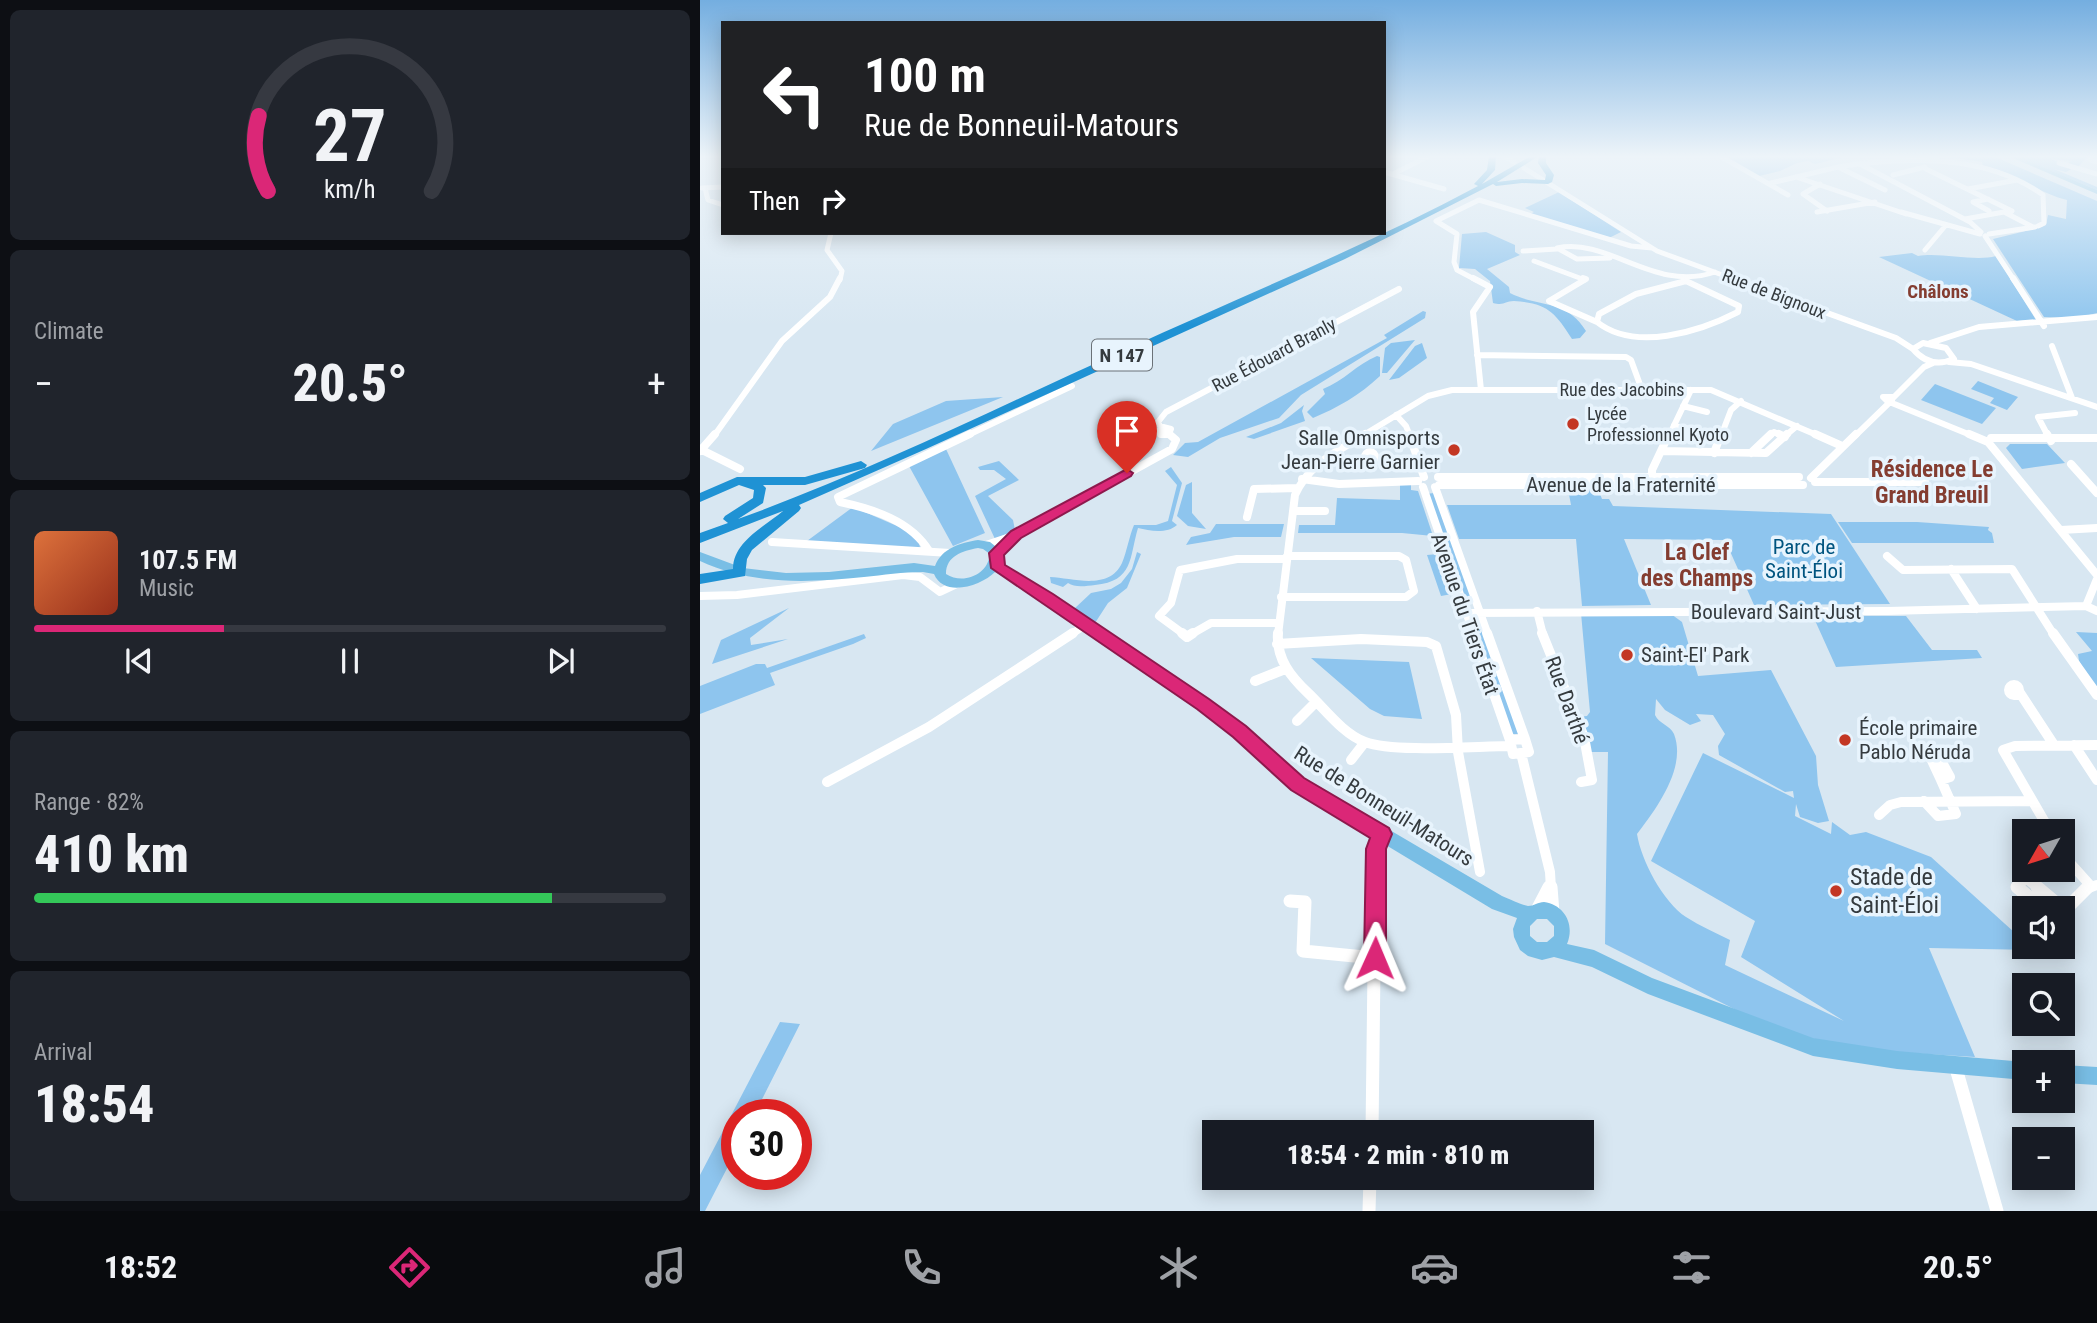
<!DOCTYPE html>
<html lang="en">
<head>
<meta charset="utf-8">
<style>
  body { margin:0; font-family:"Roboto Condensed",sans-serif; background:#20242c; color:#f1f3f6; height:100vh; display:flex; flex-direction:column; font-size:26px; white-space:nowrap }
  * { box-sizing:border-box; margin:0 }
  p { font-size:23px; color:#9ea1a6 }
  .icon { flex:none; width:38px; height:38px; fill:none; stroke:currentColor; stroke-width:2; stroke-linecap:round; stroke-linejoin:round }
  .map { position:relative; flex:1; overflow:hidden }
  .sheet { display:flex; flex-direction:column; gap:10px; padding:10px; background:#0d0f14; width:700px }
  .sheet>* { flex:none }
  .banner { position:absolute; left:21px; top:21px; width:665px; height:214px; border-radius:0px; box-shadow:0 4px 18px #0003; background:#202124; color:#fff; overflow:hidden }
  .needle { width:46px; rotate:231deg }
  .buttons { position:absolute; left:1312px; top:819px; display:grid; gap:14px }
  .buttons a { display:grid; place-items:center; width:63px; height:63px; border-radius:0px; background:#171b24; box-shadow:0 4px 18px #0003; font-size:35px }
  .speed { position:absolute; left:21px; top:1099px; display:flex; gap:14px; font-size:35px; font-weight:700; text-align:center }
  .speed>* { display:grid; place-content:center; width:91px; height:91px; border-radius:50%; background:#171b24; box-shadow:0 4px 18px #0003; line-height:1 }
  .speed .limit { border:10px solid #d22; background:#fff; color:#111 }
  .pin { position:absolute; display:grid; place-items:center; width:60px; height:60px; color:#fff; margin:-72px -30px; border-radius:50% 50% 50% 0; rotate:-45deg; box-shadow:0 0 7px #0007 }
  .pin .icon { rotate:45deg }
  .me { position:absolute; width:77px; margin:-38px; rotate:1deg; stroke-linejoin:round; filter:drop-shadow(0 0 5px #0008) }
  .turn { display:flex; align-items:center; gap:24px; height:147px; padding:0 28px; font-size:32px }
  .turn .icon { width:91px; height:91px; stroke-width:2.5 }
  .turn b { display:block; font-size:49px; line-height:60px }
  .then { display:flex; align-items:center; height:66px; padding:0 28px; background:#0003; gap:14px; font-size:26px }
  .big { font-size:52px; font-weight:800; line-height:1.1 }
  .sheet .tile { flex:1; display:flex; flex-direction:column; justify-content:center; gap:10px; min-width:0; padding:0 24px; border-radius:10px; background:#20242c }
  .sheet .dial { align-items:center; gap:0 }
  .dial svg { height:182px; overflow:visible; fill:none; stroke:#363941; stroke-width:7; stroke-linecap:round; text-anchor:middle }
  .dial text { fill:#f1f3f6; stroke:none }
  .song { display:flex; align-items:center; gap:21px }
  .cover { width:84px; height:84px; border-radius:10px; background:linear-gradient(135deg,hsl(20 70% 55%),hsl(10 70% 35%)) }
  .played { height:7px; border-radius:4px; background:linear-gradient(90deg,#db2777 30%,#363941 30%) }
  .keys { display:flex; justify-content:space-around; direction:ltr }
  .heat { display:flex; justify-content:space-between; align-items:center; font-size:38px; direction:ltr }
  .charge { height:10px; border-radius:5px; background:linear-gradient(90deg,#34c759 82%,#363941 0) }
  .trip { position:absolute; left:502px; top:1120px; width:392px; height:70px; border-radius:0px; background:#171b24; box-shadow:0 4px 18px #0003; font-weight:800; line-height:70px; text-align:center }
  .menu { display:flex; height:112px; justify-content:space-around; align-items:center; background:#090b0e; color:#9ea1a6 }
  .menu .icon { width:49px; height:49px }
  .menu .selected { color:#db2777 }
  .menu b { font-size:32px; color:#f1f3f6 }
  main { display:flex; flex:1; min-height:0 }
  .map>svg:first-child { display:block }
</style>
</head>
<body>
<main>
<section class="sheet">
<div class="tile dial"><svg viewBox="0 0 100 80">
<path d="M14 69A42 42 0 1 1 86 69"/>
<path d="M14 69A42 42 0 0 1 10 36" stroke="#db2777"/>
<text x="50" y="56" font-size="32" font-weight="700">27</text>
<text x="50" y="72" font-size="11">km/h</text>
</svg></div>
<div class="tile"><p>Climate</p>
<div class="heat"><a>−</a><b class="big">20.5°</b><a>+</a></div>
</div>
<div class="tile">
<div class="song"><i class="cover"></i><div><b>107.5 FM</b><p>Music</p></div></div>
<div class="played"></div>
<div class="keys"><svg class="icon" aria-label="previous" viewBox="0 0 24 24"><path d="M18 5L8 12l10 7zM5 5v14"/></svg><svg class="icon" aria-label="pause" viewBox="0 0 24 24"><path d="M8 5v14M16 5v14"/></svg><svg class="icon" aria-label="next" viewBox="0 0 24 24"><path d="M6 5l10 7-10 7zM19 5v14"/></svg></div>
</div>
<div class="tile"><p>Range · 82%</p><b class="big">410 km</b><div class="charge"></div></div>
<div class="tile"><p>Arrival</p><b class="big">18:54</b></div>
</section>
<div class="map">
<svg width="1397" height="1211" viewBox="0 0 1397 1211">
  <rect width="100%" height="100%" fill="#d8e7f2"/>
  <path fill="#8ec5ee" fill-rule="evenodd" d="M1021,156H1148L1115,164L1108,161L1097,163L1080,171L1055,177Z
    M1241,156H1293L1397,201V313L1377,318L1344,317L1293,239L1342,227L1346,225L1348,215L1366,219L1367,200C1338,193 1313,172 1283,166L1282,162Z
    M1315,156H1388L1378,167L1367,164L1371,161L1351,159L1373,168L1366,172L1354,169L1397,187V190Z
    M859,192L921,232L909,238L828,215L834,212L825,208Z
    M786,232L815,245V252L820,255L787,269L809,287L810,293C839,308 866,298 886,331L880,338L872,339C855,312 847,303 814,301C804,301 805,306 793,303L790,281L775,269L759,268L762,234Z
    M1212,253L1218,256C1241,252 1275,262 1296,256L1336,320L1317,321L1179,257Z
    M723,311L726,312L725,318L601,395L579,418L520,438L488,457L473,455L485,443L498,442L687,338L684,335Z
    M715,340L687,373H682L685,348L691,343Z
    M722,343L727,358L699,378L689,380L715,346Z
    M677,356L680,357V376C660,395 637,408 613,418L607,412L625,394L623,389C644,381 657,364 677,356Z
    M1278,381L1318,397L1307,410L1290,403L1294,398L1271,389Z
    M1235,384L1296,408L1282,424L1221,400Z
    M303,397L171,451L193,424L246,401Z
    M604,405L602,411L605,421L554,439L546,437L581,423Z
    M1310,444H1347L1365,463L1322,469L1306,448Z
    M246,449L285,533L253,546L209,466Z
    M299,461L319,480L288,496L313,520L315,530L295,539L275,496L306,479L294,470H280L278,467Z
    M471,467L482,483L472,521L477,525C467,534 450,531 438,528C429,558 434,581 395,585C386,586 375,588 368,583L363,587L351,583L350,577C373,578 409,591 422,563C427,551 429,537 434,525H456L468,521L477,485L465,471Z
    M492,482V513L506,529L488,526L477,516L486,485Z
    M700,485H711V490L718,491L733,536L702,533H598L599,525H635L637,498L700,500Z
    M868,489H898L902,499H909L913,506L1131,514L1190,604L1054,605L1025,540L924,539L951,605L882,606L876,539H759L747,505H871Z
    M734,493L773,602L764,603L726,494Z
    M153,507L211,532L218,537L220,548L107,541Z
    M1138,522H1217L1289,527L1288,530L1292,533L1294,543H1152Z
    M516,524H584L581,537H534L486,545L491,537L510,533Z
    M437,552L441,554L427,588L408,603L395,623L374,609L391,593L411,589L421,583L432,569Z
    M738,554L752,594L741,596L727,555Z
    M89,608L50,638L51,645L88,639L12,664L21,640Z
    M881,613L971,614L982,622L998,676L1071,670L1116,756L1118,785L1129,821L1118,823L1100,817L1096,804L1095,816L1131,834L1132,822L1150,835L1166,832L1231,857L1325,942V947L1334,950L1229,948L1275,1057L1162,1050L1098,1035L1058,1021L905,944L908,752H890L878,717L887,716L890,712ZM956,699L965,710L990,725L1001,721L996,714L1013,715L1025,734L1018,746L1019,755L1085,792L1093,791L1094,798L1003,753L951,861L1055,921L1041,957L1144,1021L1025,965L1030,940C1016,933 1000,926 986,917C963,902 941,860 937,834C956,809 987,768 974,734C970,725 959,724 955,715Z
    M1113,616H1206L1232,650H1277L1282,658L1136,667Z
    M779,618L819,734H811L770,619Z
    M1376,632L1397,633V692L1379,661L1378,654L1392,651Z
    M164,634L166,638L153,644L70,673L75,685L0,714V686L56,664H65L67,668Z
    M611,658L709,662L722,719L684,716L670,709Z
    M80,1022L100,1024L54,1115H37V1149L5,1211H0V1175Z"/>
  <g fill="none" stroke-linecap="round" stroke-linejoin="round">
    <path stroke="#fff" stroke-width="5" d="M804,156L814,162
      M1020,156L1088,195
      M1390,160L1397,162
      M1164,163L1138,167L1185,190
      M1168,163C1228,157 1293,159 1343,195L1344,223L1338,226
      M1359,163L1397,174
      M1160,164L1270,222L1281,232
      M824,168L957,251L1036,280
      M1226,169L1312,211
      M684,172L744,189
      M693,174L729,156
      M1193,175L1225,167
      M1096,177L1206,214
      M1071,183L1138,167
      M1120,184L1103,194L1127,211
      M2,188L23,187
      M5,188L8,200L23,205
      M1268,189L1317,180
      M1288,199L1273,202L1289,211
      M1117,212L1175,202
      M1201,212L1280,234
      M1265,219L1304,212L1333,227
      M131,233L127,250L142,271L140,280
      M1289,234L1335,227
      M1285,236L1314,280
      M1225,250L1246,225
      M823,251L857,249
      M910,258L877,259L857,248C909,237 954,293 1015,272
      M834,261L885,280
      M776,280L757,270L754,262L757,234L736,221L779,200L931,246L952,248"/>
    <path stroke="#fff" stroke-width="6" d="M773,278L790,287L773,312L781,390
      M883,278L886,279L849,301L897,322
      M1031,278L1196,338L1213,349
      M1313,278L1344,326
      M986,281L1039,306L1038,312C999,332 935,352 897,322L899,314L936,294Z
      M1223,343L1246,348L1254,359C1238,366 1224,362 1213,349Z
      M1230,343L1279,327L1397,317
      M1352,346L1372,398
      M777,355L926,357L931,360L942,390
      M1249,362L1271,364L1397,407
      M1193,398L1224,367L1233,363
      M1192,402V397H1183L1187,401L1273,436
      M983,406L1007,412
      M696,415L706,426L710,436
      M974,425L999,432
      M463,427L471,429L469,434L462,435L458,431Z
      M461,428L458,422L466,412L699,289
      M469,434L471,436
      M14,436L82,341L130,297L140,278
      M266,436L372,386
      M662,436L728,396L752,390H1011L1119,436
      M969,436L991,390
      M1021,436L1031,410L1041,401
      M1070,436L1074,432L1083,436
      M1085,436L1097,426
      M1155,436L1190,402
      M1348,436L1338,417L1375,413"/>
    <path stroke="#fff" stroke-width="8" d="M461,434H467
      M709,434L724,477
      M1079,434L1085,437
      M1115,434L1142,446
      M1269,434L1288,442L1397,575
      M1347,434L1351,441
      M1291,438H1397
      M0,449L40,469
      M0,451L15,434
      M961,451L1066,453L1087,434
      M665 457a5 5 0 1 1 10 0a5 5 0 1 1-10 0Z
      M1014,453L1021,434
      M1051,453L1071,434
      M1371,464L1397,493
      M738,477H1099
      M1111,478L1156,434
      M602,479L639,484L718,481
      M952,480V470L969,434
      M1115,482H1225
      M739,485H1103
      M723,487L774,635
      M735,487L788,635
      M593,511H625
      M547,517L554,489L597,488
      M1361,530L1397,528
      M72,542L250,553
      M286,545L316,535L472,449L476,440L469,434
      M229,551C211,521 173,509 140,502L138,497L270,434
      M1187,556L1203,570L1312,569L1354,635
      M1251,569L1277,609
      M0,596L37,595L203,575L220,577L240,592L257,584
      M581,597H706L714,591L706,560L699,556H587
      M1386,606L1397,579
      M1386,606L1397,611
      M837,611L843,635
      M765,613L1187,611L1386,606
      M370,635L387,624
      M485,635L459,616L471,603L480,570L537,559H587
      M490,635L511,623H579
      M578,635L595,495C609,463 637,452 665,434"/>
    <path stroke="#fff" stroke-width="10" d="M482,633L487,637L493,633
      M578,633C576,659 591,677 608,693C625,709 643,734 665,742C694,753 777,746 811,746
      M773,633L810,740
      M787,633L825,739
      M842,633L884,737L892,780L881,782
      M1353,633L1397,695
      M577,644L661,639L727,642L736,646L756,715L758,752L780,872
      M555,681L585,669
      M1309 690a5 5 0 1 1 10 0a5 5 0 1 1-10 0Z
      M1320,693L1354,745
      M597,721L616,702
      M825,739L829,752L813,754L810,740Z
      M1374,745L1397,780
      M1228,752L1238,755L1250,777L1241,780Z
      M821,753L850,872L851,889
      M651,760L665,742
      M127,782L229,727L373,633
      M1224,801L1238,816L1256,814L1241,780
      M1179,815L1190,805L1201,802L1332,801
      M1350,831L1303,750L1315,746L1397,745
      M1363,855L1390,885
      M675,889L676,849L682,834
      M848,889L850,885
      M1319,889L1317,887L1326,878L1339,889
      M1386,889L1397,885"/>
    <path stroke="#fff" stroke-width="13" d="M851,887L853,913
      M1317,887L1342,908
      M1337,887L1362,908
      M590,901L605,902L603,951L675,958
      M837,910L849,887
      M1363,912L1388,887
      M1255,1065L1297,1211
      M672,1132L675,887
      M669,1211L670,1178"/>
    <path fill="#79bee5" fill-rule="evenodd" d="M1308,156H1317L1397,190V194Z
      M278,540L290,542L300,550L301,562L305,569L352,595L535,720L603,779L802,896C810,899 821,905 828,906C834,906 838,902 844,902C865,905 875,925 867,944L894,950L952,978L1113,1038L1197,1051L1325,1062V1080L1197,1069L1113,1056L948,994L892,967L854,957L842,960L828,956L820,950L814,937L813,929L817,918L792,909L593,789L525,728L344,601L295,572C281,586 244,598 234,574L223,572C203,572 183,575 164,577C106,583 53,585 0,561V552L43,568L86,573L129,572L214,563L235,566C242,548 260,543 278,540ZM278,548L283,549L290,554C288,575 263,585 246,574C246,556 262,551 278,548ZM837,919H847L854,926V936L847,942H837L830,936V926Z
      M1363,1065L1397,1067V1085L1363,1083Z"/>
    <path fill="#1f92d4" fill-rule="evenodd" d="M789,156H796L795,170L782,184L831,156H839L797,182L822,179L845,180L846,175L838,163L839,156H846V163L854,175L852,182L848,184L822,183L796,186L793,184L645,259L226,449L99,505L101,508L99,511L52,550L47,559L45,576L0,584V574L33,569C33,542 64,527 83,511L0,543V533L28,523L23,519L25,516L53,498L54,490L39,485L0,502V493L37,477H105L161,461L167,465L165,468L105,485H63L66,488L63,503L38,519C171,471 298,407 427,349C544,295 664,247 778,186L774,184L787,170Z"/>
  </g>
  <linearGradient id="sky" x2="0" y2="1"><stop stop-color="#74aee0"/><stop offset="0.48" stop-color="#edf4f9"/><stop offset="1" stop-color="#edf4f9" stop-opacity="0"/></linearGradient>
  <rect width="1397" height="326" fill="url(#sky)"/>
  <path fill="#db2777" stroke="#8e194d" stroke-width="2" d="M427,469L433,473L431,476L321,538L304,555L305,565L353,594L509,699L546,726L604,778L689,828L692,834L686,849V958L683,966L675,969L667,966L664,958L666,849L670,838L591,790L533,737L497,709L291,568L289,553L311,531Z"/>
  <g fill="#c33724" stroke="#e8f4fd" stroke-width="2.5">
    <circle cx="873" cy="424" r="7"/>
    <circle cx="754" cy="450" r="7"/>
    <circle cx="927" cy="655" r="7"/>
    <circle cx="1145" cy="740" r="7"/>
    <circle cx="1136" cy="891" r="7"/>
  </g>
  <g text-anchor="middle" stroke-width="7" stroke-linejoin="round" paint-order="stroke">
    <g font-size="18" fill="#353b3f" stroke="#e8f4fd">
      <text transform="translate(1074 294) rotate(21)" y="6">Rue de Bignoux</text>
      <text transform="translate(574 355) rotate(-28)" y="6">Rue Édouard Branly</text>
      <text x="922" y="396">Rue des Jacobins</text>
    </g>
    <g font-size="18" fill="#353b3f" stroke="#e8f4fd" text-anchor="start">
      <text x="887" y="420">Lycée<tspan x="887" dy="21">Professionnel Kyoto</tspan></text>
    </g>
    <g font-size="19" font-weight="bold" fill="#843d31" stroke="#e8f4fd">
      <text x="1238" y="298">Châlons</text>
    </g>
    <rect fill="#e8f4fd" stroke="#6b7278" stroke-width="2" x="392" y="339.5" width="60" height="31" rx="5"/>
    <g font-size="19" font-weight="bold" fill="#353b3f">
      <text x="422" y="362">N 147</text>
    </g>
    <g font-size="21" fill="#353b3f" stroke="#e8f4fd" text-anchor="start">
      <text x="740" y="445" text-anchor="end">Salle Omnisports<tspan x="740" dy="24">Jean-Pierre Garnier</tspan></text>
      <text x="941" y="662">Saint-El' Park</text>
      <text x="1159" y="735">École primaire<tspan x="1159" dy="24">Pablo Néruda</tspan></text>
    </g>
    <g font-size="21" fill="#353b3f" stroke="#e8f4fd">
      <text x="921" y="492">Avenue de la Fraternité</text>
      <text x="1076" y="619">Boulevard Saint-Just</text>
      <text transform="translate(765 614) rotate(71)" y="7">Avenue du Tiers État</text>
      <text transform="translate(867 700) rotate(70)" y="7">Rue Darthé</text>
      <text transform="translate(684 806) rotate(32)" y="7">Rue de Bonneuil-Matours</text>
    </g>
    <g font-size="21" fill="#00547f" stroke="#e8f4fd">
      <text x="1104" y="554">Parc de<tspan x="1104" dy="24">Saint-Éloi</tspan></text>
    </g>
    <g font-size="23" font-weight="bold" fill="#843d31" stroke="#e8f4fd">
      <text x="1232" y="477">Résidence Le<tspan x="1232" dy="26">Grand Breuil</tspan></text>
      <text x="997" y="560">La Clef<tspan x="997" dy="26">des Champs</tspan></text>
    </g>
    <g font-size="24" fill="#353b3f" stroke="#e8f4fd" text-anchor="start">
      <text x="1150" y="885">Stade de<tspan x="1150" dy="28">Saint-Éloi</tspan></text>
    </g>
  </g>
</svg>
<div class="buttons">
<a><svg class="needle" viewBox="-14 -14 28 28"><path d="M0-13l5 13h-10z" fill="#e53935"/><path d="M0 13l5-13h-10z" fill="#9ea1a6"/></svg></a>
<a><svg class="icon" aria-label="sound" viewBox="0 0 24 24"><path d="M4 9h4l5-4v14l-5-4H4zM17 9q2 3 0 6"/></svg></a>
<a><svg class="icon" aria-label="search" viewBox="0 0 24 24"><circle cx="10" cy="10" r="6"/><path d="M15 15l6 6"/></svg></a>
<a>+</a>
<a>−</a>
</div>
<div class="speed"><div class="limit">30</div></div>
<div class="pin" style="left:427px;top:473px;background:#d93025"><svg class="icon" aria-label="arrive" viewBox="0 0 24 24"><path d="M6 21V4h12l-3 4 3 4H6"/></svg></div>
<svg class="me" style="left:675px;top:958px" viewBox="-20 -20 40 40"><path d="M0-17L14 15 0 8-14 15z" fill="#db2777" stroke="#fff" stroke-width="4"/></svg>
<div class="trip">18:54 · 2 min · 810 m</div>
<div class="banner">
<div class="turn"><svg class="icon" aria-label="left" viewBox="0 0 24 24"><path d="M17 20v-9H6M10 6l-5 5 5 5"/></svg><div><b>100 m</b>Rue de Bonneuil-Matours</div></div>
<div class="then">Then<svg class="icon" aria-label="right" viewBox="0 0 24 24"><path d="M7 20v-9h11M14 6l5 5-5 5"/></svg></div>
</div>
</div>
</main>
<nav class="menu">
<b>18:52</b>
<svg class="icon selected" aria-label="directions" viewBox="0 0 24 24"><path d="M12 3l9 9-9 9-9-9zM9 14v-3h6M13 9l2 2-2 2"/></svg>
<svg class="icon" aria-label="music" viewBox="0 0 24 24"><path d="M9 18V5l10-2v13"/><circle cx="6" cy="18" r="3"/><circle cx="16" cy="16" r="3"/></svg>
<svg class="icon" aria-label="phone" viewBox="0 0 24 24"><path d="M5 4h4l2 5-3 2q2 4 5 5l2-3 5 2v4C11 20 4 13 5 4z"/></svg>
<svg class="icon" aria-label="climate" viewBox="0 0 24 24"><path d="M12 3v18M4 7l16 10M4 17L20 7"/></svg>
<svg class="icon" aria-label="car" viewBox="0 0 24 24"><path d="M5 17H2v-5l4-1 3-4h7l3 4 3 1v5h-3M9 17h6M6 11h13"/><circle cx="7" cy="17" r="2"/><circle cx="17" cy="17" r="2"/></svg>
<svg class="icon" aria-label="filters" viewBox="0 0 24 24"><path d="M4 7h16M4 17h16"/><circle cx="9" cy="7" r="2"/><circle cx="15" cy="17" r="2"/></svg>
<b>20.5°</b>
</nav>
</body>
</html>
